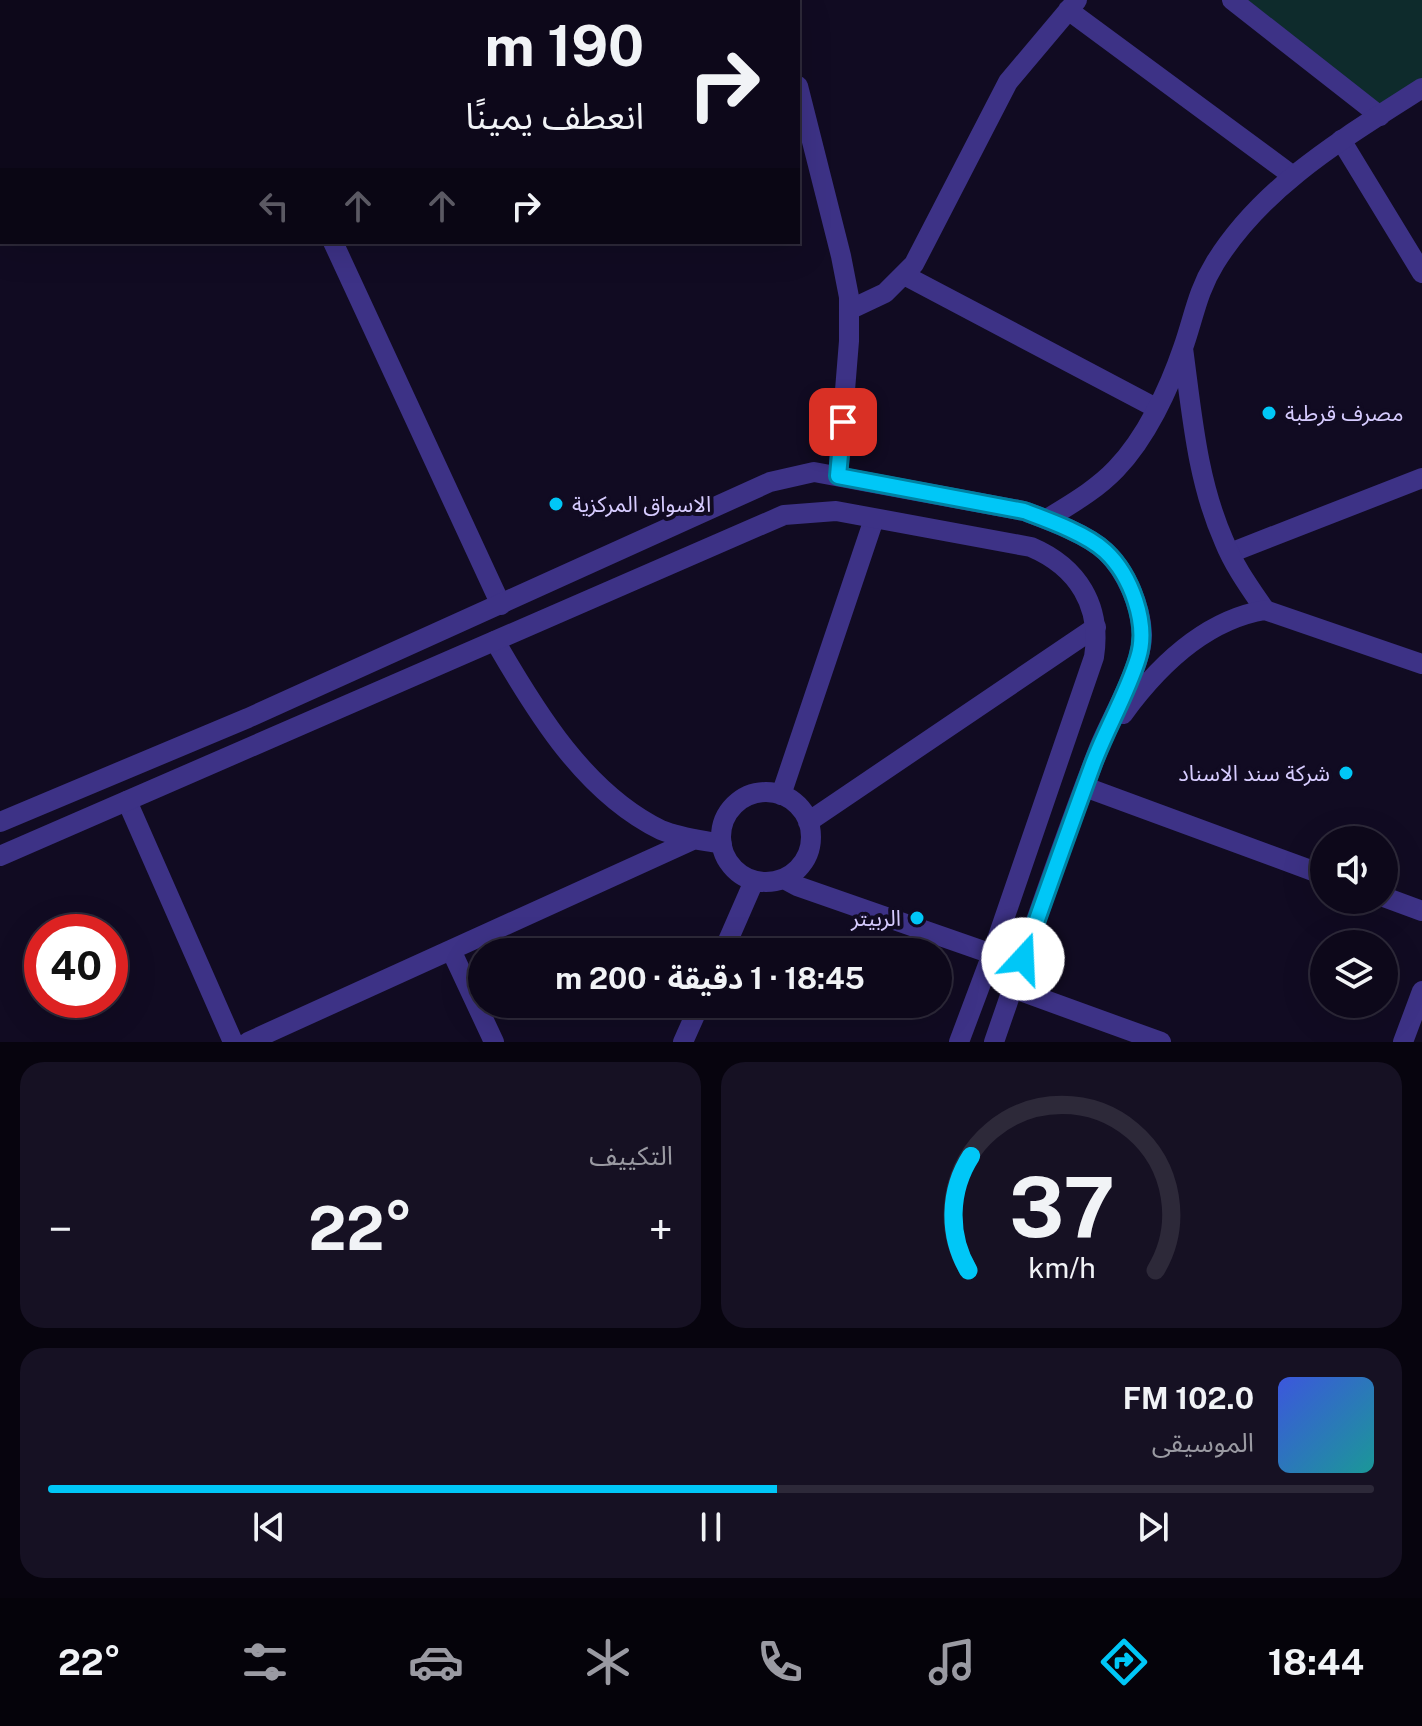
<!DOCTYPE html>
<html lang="ar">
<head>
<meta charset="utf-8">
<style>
  body { margin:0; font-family:"Public Sans","Noto Sans Arabic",sans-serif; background:#161123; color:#f1f3f6; direction:rtl; height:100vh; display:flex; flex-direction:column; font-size:30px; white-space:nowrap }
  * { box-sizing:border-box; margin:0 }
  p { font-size:26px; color:#9a9aa2 }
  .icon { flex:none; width:44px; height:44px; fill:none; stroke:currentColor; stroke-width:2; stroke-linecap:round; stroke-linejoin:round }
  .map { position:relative; height:1042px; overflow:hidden; direction:ltr }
  .side { display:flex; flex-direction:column; gap:20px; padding:20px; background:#07040e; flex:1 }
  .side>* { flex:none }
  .guide { position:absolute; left:0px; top:0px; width:800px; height:244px; box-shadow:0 8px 32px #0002,0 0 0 2px #2d2939; direction:rtl; background:#0d081a; color:#f1f3f6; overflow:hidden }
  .buttons { position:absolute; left:1310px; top:826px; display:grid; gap:16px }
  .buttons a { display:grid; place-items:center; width:88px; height:88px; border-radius:50%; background:#0d081a; box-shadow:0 8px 32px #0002,0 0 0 2px #2d2939; font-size:40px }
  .speed { position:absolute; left:24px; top:914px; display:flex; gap:16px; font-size:40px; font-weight:700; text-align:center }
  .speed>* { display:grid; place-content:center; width:104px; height:104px; border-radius:50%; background:#0d081a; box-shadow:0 8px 32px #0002,0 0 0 2px #2d2939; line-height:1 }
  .speed .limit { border:12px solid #d22; background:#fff; color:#111 }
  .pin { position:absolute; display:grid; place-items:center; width:68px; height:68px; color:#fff; margin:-34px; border-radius:16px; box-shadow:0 4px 12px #0006 }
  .me { position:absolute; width:88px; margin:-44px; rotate:20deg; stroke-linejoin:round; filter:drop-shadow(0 0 6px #0008) }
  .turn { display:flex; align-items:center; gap:28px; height:168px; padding:0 24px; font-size:36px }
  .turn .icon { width:104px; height:104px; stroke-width:2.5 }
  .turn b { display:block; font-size:56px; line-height:68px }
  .lanes { display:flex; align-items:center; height:76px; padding:0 24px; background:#0003; justify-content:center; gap:40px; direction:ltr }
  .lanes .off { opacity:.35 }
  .big { font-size:60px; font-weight:700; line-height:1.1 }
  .side .card { flex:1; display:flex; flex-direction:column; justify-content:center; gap:12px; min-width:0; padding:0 28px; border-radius:24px; background:#161123 }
  .side .dial { align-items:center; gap:0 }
  .dial svg { height:208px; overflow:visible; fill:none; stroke:#2d2939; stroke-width:7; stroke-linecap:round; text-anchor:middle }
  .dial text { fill:#f1f3f6; stroke:none }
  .song { display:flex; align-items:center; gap:24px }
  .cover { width:96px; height:96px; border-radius:12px; background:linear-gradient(135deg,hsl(230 70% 55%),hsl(180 70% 35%)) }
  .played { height:8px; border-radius:4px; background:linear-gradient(90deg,#00c7f7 55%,#2d2939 55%) }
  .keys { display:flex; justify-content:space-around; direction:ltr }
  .heat { display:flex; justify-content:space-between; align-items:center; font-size:44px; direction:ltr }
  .side .tiles { flex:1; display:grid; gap:20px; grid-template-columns:1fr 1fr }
  .card:last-child { grid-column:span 2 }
  .trip { position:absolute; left:468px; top:938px; width:484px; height:80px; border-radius:40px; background:#0d081a; box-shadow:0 8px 32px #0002,0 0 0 2px #2d2939; font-weight:700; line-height:80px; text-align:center; direction:rtl }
  .tabs { display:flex; height:128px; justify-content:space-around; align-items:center; background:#05030a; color:#9a9aa2 }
  .tabs .icon { width:56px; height:56px }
  .tabs .current { color:#00c7f7 }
  .tabs b { font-size:36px; color:#f1f3f6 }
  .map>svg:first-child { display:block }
</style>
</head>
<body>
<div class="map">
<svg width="1422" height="1042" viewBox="0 0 1422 1042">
  <rect width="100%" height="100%" fill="#110b22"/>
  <path fill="#0e2b2c" d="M1232,0H1422V88L1380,116Z"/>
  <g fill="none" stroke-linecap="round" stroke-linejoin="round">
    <path stroke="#3d3286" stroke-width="14" d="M491,0L492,2"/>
    <path stroke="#3d3286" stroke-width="20" d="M1232,0L1380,116
      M1068,10L1293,176
      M1341,140L1422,273
      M904,275L1156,408
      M849,310L885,293L914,264L1008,82L1077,0
      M1230,553L1422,478"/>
    <path stroke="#3d3286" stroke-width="20" d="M284,0V2
      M176,2L177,0
      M0,110L2,109
      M333,242L501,605
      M1183,348C1192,414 1197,480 1224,541C1234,566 1250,588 1265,610
      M1047,519C1071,504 1096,490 1116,469C1146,438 1169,389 1183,348C1194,317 1197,292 1215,263C1264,184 1346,137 1422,88
      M495,641C536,712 585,793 661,830C680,838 702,840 722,844
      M1085,787L1324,875
      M721 837a45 45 0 1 1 90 0a45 45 0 1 1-90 0Z
      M781,795L874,519
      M127,801L233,1042
      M808,822L1096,627
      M784,879L797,886L992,954
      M1384,897L1422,911
      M451,950L494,1042
      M723,952L754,881
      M1012,988L1161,1042
      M248,1042L695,839
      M683,1042L700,1004
      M1403,1042L1422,991"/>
    <path stroke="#3d3286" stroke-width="20" d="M777,0L778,2
      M798,86L841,256L849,297V341L838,476
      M1123,714C1158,666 1205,620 1265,610L1422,664
      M0,822L248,718L770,482L814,472L1024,511C1048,520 1087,534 1106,552C1126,571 1141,606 1142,634C1143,665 1111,718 1099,748C1061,845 1028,944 994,1042
      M0,856L784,515L836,511L1031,547C1078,567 1102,606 1094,657L992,954L959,1042"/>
  </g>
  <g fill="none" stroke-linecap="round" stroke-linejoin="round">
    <g stroke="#0081a1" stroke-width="20">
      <path id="route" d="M843,422L838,476L1024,511C1048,520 1087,534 1105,551C1131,575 1149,624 1138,658C1127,694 1106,729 1093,764C1069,829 1046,894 1023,959"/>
    </g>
    <use href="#route" stroke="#00c7f7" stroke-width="14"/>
  </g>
  <g fill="#00c7f7" stroke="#110b22" stroke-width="3">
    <circle cx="1269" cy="413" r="8"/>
    <circle cx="556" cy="504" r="8"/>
    <circle cx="1346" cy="773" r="8"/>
    <circle cx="917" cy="918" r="8"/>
  </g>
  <g text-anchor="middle" stroke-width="8" stroke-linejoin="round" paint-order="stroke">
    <g font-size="22" fill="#d7ccff" stroke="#110b22" text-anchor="start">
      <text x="1285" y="421">مصرف قرطبة</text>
      <text x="572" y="512">الاسواق المركزية</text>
      <text x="1330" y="781" text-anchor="end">شركة سند الاسناد</text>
      <text x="901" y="926" text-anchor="end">الربيتر</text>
    </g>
  </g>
</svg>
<div class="buttons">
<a><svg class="icon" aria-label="sound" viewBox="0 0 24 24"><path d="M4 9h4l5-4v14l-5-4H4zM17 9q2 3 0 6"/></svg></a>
<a><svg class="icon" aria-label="layers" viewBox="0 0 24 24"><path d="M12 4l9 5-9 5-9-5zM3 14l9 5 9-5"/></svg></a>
</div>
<div class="speed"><div class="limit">40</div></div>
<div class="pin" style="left:843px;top:422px;background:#d93025"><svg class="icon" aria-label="arrive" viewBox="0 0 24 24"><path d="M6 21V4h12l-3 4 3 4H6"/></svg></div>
<svg class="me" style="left:1023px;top:959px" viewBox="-20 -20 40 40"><circle r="19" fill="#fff"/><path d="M0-13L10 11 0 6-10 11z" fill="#00c7f7"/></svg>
<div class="trip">18:45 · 1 دقيقة · 200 m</div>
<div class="guide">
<div class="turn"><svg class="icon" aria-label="right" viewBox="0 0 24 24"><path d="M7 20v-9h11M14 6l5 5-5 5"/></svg><div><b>190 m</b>انعطف يمينًا</div></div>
<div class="lanes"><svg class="icon off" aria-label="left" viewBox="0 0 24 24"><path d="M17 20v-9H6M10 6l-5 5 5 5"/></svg><svg class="icon off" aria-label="ahead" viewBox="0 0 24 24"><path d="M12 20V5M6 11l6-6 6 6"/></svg><svg class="icon off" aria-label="ahead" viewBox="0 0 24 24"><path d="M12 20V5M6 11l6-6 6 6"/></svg><svg class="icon" aria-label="right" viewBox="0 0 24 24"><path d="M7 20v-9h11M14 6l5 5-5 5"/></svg></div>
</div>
</div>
<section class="side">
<div class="tiles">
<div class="card dial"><svg viewBox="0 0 100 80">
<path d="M14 69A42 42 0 1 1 86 69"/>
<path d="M14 69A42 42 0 0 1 15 25" stroke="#00c7f7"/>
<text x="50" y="56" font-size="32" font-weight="700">37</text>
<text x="50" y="72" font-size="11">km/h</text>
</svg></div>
<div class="card"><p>التكييف</p>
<div class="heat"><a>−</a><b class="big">22°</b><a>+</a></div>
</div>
<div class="card">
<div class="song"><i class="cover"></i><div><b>102.0 FM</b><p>الموسيقى</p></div></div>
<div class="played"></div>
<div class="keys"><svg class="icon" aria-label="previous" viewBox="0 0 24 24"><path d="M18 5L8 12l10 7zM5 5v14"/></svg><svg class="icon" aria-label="pause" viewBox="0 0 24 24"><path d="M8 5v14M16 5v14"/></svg><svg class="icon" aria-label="next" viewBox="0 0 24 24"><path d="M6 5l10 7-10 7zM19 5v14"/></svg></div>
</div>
</div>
</section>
<nav class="tabs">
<b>18:44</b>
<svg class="icon current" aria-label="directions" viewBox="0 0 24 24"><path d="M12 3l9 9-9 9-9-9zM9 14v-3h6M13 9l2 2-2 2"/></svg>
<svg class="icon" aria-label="music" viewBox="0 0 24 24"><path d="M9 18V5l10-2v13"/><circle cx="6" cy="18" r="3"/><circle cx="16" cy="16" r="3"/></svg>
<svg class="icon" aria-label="phone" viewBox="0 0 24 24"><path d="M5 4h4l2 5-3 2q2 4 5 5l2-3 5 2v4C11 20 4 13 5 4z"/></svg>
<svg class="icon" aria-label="climate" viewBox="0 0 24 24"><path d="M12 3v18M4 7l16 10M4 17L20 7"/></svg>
<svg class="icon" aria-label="car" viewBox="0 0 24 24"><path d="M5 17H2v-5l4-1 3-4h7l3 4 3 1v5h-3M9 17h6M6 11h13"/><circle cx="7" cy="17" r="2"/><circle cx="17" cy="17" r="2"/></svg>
<svg class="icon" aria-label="filters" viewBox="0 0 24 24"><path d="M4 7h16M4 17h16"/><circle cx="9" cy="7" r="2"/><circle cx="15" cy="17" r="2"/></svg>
<b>22°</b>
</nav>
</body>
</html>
